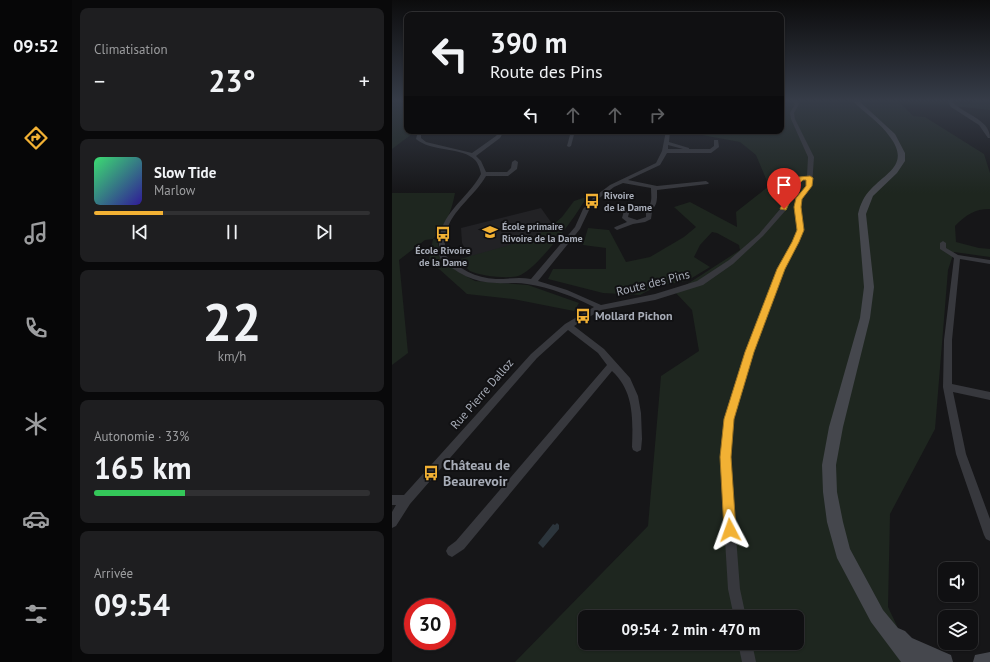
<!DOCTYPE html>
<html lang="fr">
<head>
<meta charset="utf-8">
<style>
  body { margin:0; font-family:"PT Sans",sans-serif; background:#1e1e20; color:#f1f3f6; height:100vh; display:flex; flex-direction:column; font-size:15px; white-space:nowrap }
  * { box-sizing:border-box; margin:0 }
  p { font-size:13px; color:#9c9d9f }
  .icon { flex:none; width:22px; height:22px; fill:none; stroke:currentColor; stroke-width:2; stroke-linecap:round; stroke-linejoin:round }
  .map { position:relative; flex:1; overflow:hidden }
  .sheet { display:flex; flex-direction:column; gap:8px; padding:8px; background:#09090a; width:320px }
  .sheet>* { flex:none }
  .guide { position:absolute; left:12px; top:12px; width:380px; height:122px; border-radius:8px; box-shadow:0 1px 3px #0004,0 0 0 1px #303032; background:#101012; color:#f1f3f6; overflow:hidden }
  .tools { position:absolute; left:546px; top:562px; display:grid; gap:8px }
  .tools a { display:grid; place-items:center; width:40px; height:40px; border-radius:8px; background:#101012; box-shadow:0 1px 3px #0004,0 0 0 1px #303032; font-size:20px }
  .speed { position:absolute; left:12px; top:598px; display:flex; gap:8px; font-size:20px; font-weight:700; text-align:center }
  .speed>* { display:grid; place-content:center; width:52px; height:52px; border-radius:50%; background:#101012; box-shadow:0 1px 3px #0004,0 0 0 1px #303032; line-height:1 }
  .speed .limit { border:6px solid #d22; background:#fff; color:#111 }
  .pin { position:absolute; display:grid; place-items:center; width:34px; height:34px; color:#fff; margin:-41px -17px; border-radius:50% 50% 50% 0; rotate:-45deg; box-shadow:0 0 4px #0007 }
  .pin .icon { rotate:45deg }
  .me { position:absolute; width:44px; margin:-22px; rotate:356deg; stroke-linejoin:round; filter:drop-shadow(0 0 3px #0008) }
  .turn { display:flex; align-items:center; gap:14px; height:84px; padding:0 20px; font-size:18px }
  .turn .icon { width:52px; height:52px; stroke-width:2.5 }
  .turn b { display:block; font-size:28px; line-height:34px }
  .lanes { display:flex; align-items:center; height:38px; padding:0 20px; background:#0003; justify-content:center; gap:20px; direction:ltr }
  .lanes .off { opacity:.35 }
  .big { font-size:30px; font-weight:800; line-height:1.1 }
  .sheet .card { flex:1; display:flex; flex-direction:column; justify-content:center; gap:6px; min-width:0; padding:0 14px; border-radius:8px; background:#1e1e20 }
  .sheet .dial { align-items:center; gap:0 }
  .dial b { font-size:52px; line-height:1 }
  .song { display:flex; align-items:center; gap:12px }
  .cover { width:48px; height:48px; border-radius:6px; background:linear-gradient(135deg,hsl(140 70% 55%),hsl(250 70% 35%)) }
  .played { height:4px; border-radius:2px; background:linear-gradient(90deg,#f2b134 25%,#303032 25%) }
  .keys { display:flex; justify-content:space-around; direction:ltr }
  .heat { display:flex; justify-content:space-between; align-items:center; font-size:22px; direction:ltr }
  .charge { height:6px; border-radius:3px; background:linear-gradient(90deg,#34c759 33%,#303032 0) }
  .trip { position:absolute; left:186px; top:610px; width:226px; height:40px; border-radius:8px; background:#101012; box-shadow:0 1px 3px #0004,0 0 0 1px #303032; font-weight:800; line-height:40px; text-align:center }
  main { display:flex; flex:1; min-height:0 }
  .dock { display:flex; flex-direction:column; width:72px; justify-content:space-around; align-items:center; background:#060607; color:#9c9d9f }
  .dock .icon { width:28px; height:28px }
  .dock .on { color:#f2b134 }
  .dock b { font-size:18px; color:#f1f3f6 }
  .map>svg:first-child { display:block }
</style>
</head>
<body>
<main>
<nav class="dock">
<b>09:52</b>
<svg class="icon on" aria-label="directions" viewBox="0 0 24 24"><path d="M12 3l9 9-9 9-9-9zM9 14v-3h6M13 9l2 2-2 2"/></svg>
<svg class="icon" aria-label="music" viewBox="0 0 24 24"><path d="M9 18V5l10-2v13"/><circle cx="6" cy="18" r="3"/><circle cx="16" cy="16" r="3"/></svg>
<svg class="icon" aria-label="phone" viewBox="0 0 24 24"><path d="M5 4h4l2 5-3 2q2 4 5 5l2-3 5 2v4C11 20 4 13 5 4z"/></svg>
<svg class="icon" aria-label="climate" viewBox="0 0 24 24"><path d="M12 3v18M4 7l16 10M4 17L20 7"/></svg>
<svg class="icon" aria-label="car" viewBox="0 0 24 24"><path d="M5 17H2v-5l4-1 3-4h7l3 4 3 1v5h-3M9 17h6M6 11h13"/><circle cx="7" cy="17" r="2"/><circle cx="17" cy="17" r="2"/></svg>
<svg class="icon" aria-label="filters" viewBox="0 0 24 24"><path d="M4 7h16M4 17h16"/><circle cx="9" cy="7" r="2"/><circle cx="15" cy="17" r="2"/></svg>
</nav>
<section class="sheet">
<div class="card"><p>Climatisation</p>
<div class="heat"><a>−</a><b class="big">23°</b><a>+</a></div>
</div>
<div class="card">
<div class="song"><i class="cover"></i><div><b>Slow Tide</b><p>Marlow</p></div></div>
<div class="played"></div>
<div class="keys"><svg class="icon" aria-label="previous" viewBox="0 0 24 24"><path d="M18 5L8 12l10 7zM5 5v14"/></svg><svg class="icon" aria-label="pause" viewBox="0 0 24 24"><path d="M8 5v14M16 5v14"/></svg><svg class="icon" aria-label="next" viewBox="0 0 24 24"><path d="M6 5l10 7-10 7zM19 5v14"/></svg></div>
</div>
<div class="card dial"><b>22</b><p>km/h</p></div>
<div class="card"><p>Autonomie · 33%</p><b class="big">165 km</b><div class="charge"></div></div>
<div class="card"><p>Arrivée</p><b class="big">09:54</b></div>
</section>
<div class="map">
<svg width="598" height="662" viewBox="0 0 598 662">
  <rect width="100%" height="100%" fill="#161618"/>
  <path fill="#222225" d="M149,208L161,225L148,239L80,262L70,243L69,228Z"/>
  <path fill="#1e261f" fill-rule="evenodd" d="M0,100H15V131H24L0,149Z
    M389,100H505L521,116L533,117L592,154L598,173V209C582,209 574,215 563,226L564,242L587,248L598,249V257L562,252L556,270L543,429L498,514L496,607L522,662H123L256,526L269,376L307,351L300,310L283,292L348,250L347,245L325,233L320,232L308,245L302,257L318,267L295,281L265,286L248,295L211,293L156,279L161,269H214V248L191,245L196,228L217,230L234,262L258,257L292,237L304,227L282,207L298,202L345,227L344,212L377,186L364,155L348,142L288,131H389ZM193,617H405V643H193Z
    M583,100H598V110L563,106L560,103L579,104Z
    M0,193H63C60,210 54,226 41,239H46L47,257L70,274L83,281L136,285L187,303L182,311L121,299L75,294L37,260L41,239L33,240L7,260L16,353L0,365Z
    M191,198H194C185,215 144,271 126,276C116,279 88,276 78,271C74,268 71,263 68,259L139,239L161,225L170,217L182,201Z"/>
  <path fill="#2c353c" d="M165,523L167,525V529L151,548L146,543L161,524L163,525Z"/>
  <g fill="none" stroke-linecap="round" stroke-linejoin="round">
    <path fill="#37383d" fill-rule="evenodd" d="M399,100H403L407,104L402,113L403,119L422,157L420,186L410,199L409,207L411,230L407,242L392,269L361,352L342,419L338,457L348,589L354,617H342L336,589L328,457L332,419L353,352L386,269L401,242L405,230L403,207L404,199L414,186L415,180H410L405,186L394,210L371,236L341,264L311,285L263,300L209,310L182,326L212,349L238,378L246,396L249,413L250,439L249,450L245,452L241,450L240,447C241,419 242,391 220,371L72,549L60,557L56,555L54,551L56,547L64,541L215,365L206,353L176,330L145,358L18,504L4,526L0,528V512L4,505H0V495H12L139,354L173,324L202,307C182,297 158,287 135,284C125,282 115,284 105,283C82,283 64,273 48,258C46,254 47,249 47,245C47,213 75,200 89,174C88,169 86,163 83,160C71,147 39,152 24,139L25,135L28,131H33L29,135V138L34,142L80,153L104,136L108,131H112L108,138L84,156L89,161L94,172H115L119,168L120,162L123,160L126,162L125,169L116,176H94C84,194 63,208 56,227C52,236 53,246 53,255C68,269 83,278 104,279C116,279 127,277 139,279L183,227L191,209L202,197L218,185L264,163L270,151L274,131H278L277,142L297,148V149H318L322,146V140H326L327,147L319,153H275L268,165L236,180L265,186L314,181L317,183L316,184L265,190C265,198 266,205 259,210L260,212L259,219L253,222L241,224L225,230L222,228L223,227L235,222L230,218L232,211C239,207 247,204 255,208C261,203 259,196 259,188L231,183L222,187L206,199L197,210L188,229L146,281L175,290L209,305L263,294L305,281L337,260L367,234L389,208L399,185L407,177L415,176L416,157L399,119L398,113L403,104ZM276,145L291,149H276ZM243,210H250L254,213V217L245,220L236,217L237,213Z
      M555,100H559C569,114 598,118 598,138H596L587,125L559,107Z
      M179,131H183L179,146L177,147L175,146Z
      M551,241L554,243V248L566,255L598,260V264L568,259L560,340V384L598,392V400L561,392L574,454L598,519V541L594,539L592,535L564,454L551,387L552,340L562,258L548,249V243Z
      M346,643H360L364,662H350Z"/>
    <path fill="#45474d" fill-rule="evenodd" d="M460,100H466L503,134L513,153V161L505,173L481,196L474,214L482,287L478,318L451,427L444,465L445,492L451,522L458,549L491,610L506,628L513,631L520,638L559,655L561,662H509L479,622L445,558L435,522L431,492L430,465L437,427L468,318L472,287L466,214C468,205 472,196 479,189C495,172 518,164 498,137C488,122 472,113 460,100Z
      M598,652V662H581L583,655Z"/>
  </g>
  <linearGradient id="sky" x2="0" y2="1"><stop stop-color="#0c0c0d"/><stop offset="0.52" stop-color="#363c48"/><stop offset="1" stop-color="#363c48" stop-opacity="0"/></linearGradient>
  <rect width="598" height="193" fill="url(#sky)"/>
  <path fill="#f2b134" stroke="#9d7322" d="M418,176L421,178L420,186L410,199L409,207L412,230L407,242L393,269L362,352L342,419L339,457L344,530L343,535L338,537L333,535L332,530L328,457L332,419L353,352L385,269L400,242L405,230L402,207L404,198L414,186V180H411L405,186L394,210L388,209L400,184L407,177Z"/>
  <defs>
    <g id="bus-bare" transform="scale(1.2)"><path d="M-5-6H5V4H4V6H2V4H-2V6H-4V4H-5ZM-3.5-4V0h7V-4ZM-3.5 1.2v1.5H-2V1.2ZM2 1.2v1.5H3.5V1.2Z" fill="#f2b134" stroke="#111113" stroke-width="2.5" paint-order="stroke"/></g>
    <g id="school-bare" transform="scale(1.2)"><path d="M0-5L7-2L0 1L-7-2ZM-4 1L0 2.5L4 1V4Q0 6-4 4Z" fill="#f2b134" stroke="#111113" stroke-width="2.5" paint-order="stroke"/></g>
  </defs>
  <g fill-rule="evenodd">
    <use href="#bus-bare" x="200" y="201"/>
    <use href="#school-bare" x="98" y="232"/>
    <use href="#bus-bare" x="51" y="234"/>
    <use href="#bus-bare" x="191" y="316"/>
    <use href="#bus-bare" x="39" y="473"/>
  </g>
  <g text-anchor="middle" stroke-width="4" stroke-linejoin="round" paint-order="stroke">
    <g font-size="10" font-weight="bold" fill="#a8adb8" stroke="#111113" text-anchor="start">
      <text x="212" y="199">Rivoire<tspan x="212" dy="12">de la Dame</tspan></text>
      <text x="110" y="230">École primaire<tspan x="110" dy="12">Rivoire de la Dame</tspan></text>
      <text x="51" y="254" text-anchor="middle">École Rivoire<tspan x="51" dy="12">de la Dame</tspan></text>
    </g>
    <g font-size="12" fill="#a8adb8" stroke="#111113">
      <text transform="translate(261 283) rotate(-14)" y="4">Route des Pins</text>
      <text transform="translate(90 394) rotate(-49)" y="4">Rue Pierre Dalloz</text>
    </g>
    <g font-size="12" font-weight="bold" fill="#a8adb8" stroke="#111113" text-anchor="start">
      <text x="203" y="320">Mollard Pichon</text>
    </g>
    <g font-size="14" font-weight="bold" fill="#a8adb8" stroke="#111113" text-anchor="start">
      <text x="51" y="470">Château de<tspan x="51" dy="16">Beaurevoir</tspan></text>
    </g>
  </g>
</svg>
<div class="tools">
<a><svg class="icon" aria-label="sound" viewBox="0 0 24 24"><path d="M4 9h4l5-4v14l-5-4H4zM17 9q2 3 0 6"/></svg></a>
<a><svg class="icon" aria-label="layers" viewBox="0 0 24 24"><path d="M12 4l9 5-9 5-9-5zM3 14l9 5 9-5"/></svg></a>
</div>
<div class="speed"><div class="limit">30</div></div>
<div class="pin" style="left:392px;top:209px;background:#d93025"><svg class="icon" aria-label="arrive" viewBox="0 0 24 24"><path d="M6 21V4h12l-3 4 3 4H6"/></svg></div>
<svg class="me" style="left:338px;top:530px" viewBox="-20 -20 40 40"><path d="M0-17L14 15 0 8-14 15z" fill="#f2b134" stroke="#fff" stroke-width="4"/></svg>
<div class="trip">09:54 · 2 min · 470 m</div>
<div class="guide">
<div class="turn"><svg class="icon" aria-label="left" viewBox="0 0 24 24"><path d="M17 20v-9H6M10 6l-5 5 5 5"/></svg><div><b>390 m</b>Route des Pins</div></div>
<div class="lanes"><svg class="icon" aria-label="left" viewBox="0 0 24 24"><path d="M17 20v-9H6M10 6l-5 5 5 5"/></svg><svg class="icon off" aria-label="ahead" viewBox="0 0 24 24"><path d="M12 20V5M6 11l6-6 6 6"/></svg><svg class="icon off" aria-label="ahead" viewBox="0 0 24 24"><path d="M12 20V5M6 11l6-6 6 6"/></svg><svg class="icon off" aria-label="right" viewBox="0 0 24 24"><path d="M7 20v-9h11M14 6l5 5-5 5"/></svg></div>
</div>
</div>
</main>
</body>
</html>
